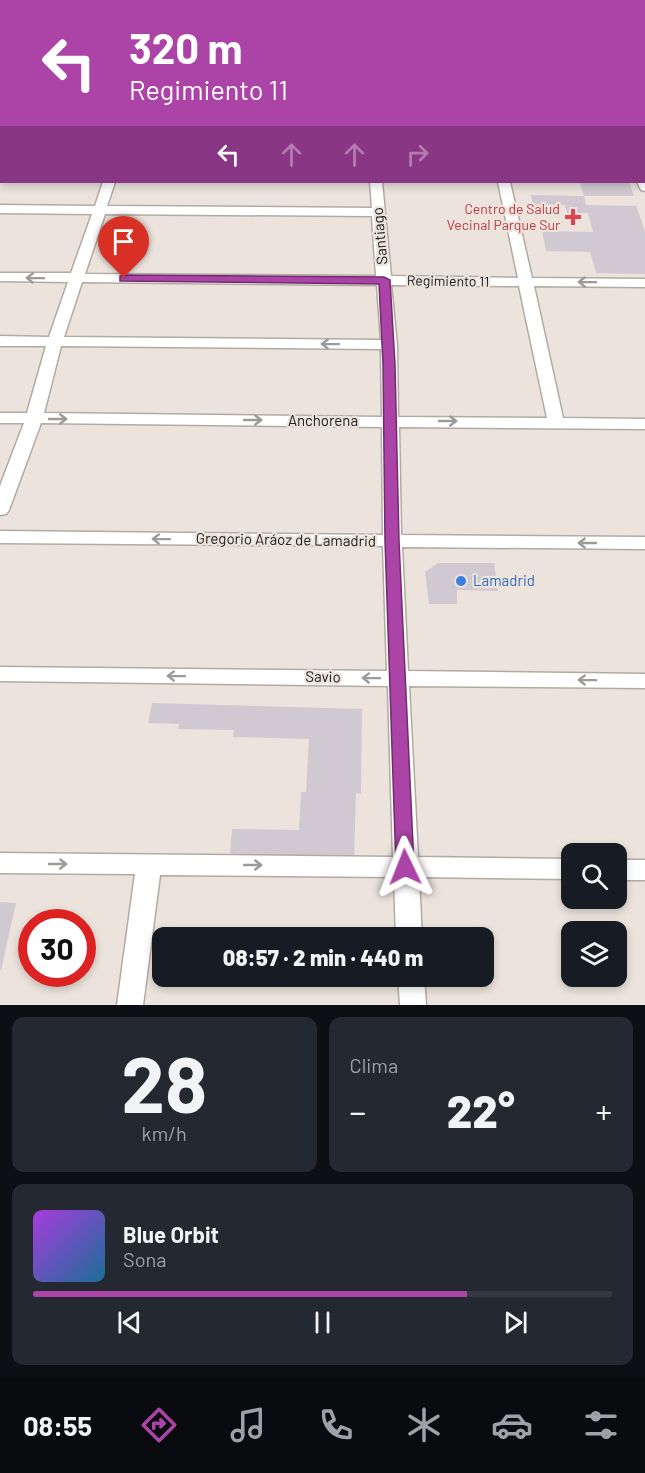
<!DOCTYPE html>
<html lang="es">
<head>
<meta charset="utf-8">
<style>
  body { margin:0; font-family:Barlow,sans-serif; background:#242831; color:#f1f3f6; height:100vh; display:flex; flex-direction:column; font-size:22px; white-space:nowrap }
  * { box-sizing:border-box; margin:0 }
  p { font-size:20px; color:#9ea1a6 }
  .icon { flex:none; width:33px; height:33px; fill:none; stroke:currentColor; stroke-width:2; stroke-linecap:round; stroke-linejoin:round }
  .map { position:relative; height:1005px; overflow:hidden }
  .drawer { display:flex; flex-direction:column; gap:12px; padding:12px; background:#0d0f14; flex:1 }
  .drawer>* { flex:none }
  .banner { position:absolute; left:0px; top:0px; width:645px; height:183px; box-shadow:0 3px 9px #0003; background:#ac44a7; color:#fff; overflow:hidden }
  .tools { position:absolute; left:561px; top:843px; display:grid; gap:12px }
  .tools a { display:grid; place-items:center; width:66px; height:66px; border-radius:12px; background:#171b24; box-shadow:0 3px 9px #0003; font-size:30px }
  .speed { position:absolute; left:18px; top:909px; display:flex; gap:12px; font-size:30px; font-weight:700; text-align:center }
  .speed>* { display:grid; place-content:center; width:78px; height:78px; border-radius:50%; background:#171b24; box-shadow:0 3px 9px #0003; line-height:1 }
  .speed .limit { border:9px solid #d22; background:#fff; color:#111 }
  .pin { position:absolute; display:grid; place-items:center; width:51px; height:51px; color:#fff; margin:-62px -26px; border-radius:50% 50% 50% 0; rotate:-45deg; box-shadow:0 0 6px #0007 }
  .pin .icon { rotate:45deg }
  .me { position:absolute; width:66px; margin:-33px; rotate:358deg; stroke-linejoin:round; filter:drop-shadow(0 0 4px #0008) }
  .turn { display:flex; align-items:center; gap:21px; height:126px; padding:0 30px; font-size:27px }
  .turn .icon { width:78px; height:78px; stroke-width:2.5 }
  .turn b { display:block; font-size:42px; line-height:51px }
  .lanes { display:flex; align-items:center; height:57px; padding:0 30px; background:#0003; justify-content:center; gap:30px; direction:ltr }
  .lanes .off { opacity:.35 }
  .big { font-size:45px; font-weight:800; line-height:1.1 }
  .drawer .widget { flex:1; display:flex; flex-direction:column; justify-content:center; gap:9px; min-width:0; padding:0 21px; border-radius:12px; background:#242831 }
  .drawer .dial { align-items:center; gap:0 }
  .dial b { font-size:78px; line-height:1 }
  .song { display:flex; align-items:center; gap:18px }
  .cover { width:72px; height:72px; border-radius:9px; background:linear-gradient(135deg,hsl(280 70% 55%),hsl(200 70% 35%)) }
  .played { height:6px; border-radius:3px; background:linear-gradient(90deg,#ac44a7 75%,#363941 75%) }
  .keys { display:flex; justify-content:space-around; direction:ltr }
  .heat { display:flex; justify-content:space-between; align-items:center; font-size:33px; direction:ltr }
  .drawer .tiles { flex:1; display:grid; gap:12px; grid-template-columns:1fr 1fr }
  .widget:last-child { grid-column:span 2 }
  .trip { position:absolute; left:152px; top:927px; width:342px; height:60px; border-radius:12px; background:#171b24; box-shadow:0 3px 9px #0003; font-weight:800; line-height:60px; text-align:center }
  .tab-bar { display:flex; height:96px; justify-content:space-around; align-items:center; background:#090b0e; color:#9ea1a6 }
  .tab-bar .icon { width:42px; height:42px }
  .tab-bar .current { color:#ac44a7 }
  .tab-bar b { font-size:27px; color:#f1f3f6 }
  .map>svg:first-child { display:block }
</style>
</head>
<body>
<div class="map">
<svg width="645" height="1005" viewBox="0 0 645 1005">
  <rect width="100%" height="100%" fill="#ebe3dc"/>
  <path fill="#d0c9d2" d="M580,182H629L634,196H584Z
    M531,195L584,196L586,205L636,206L645,231V274L596,273L590,252L546,251L542,231L593,232L588,213H567L565,205L533,204Z
    M438,563H494L498,591L457,590V604H429L425,572Z
    M152,703L362,709L361,794L356,793L354,858L230,854L232,829L299,830L301,792H306L309,739L233,737L234,730L178,729L179,724L148,723Z
    M0,902L16,903L1,970H0Z"/>
  <g fill="none" stroke-linecap="round" stroke-linejoin="round">
    <g stroke="#b2aba3" stroke-width="3">
      <path id="minor" d="M170,0H180L170,2Z
        M366,0H376V2H366Z
        M563,0H573V2H563Z
        M644,22H645V28H644Z
        M0,75H2V81H0Z
        M644,79H645V85H644Z
        M644,178L645,179V191L641,190L637,182H644Z
        M103,182H115L107,206L372,208L370,182H382L391,276L518,278L498,182H510L532,278L645,279V287L534,286L563,418L645,419V429L399,427L401,535L645,537V549L402,547L408,671L645,674V688L409,686L418,857L572,859V879L419,877L422,938H396L394,877L160,875L143,1005H117L135,874L0,873V853L393,857L388,686L0,681V667L387,671L383,546L0,543V531L383,535L382,427L41,423L9,510L6,514L0,515V486L24,423H0V413H27L46,346H0V336L49,337L68,282L0,281V273H71L92,214L0,213V205L95,206ZM105,214L372,216L376,276L85,274ZM82,282L377,285L381,340L64,337ZM391,285L519,286L547,418L398,417L397,345ZM61,346L381,349L382,417L44,413Z
        M616,860H645V880H616Z
        M398,976H424L426,1005H400Z"/>
    </g>
    <g stroke="#b2aba3" stroke-width="4">
      <path id="tertiary" d="M0,146H2V154H0Z
        M644,150H645V158H644Z"/>
    </g>
    <g stroke="#c1c1c0" stroke-width="4">
      <path id="primary" d="M28,0H42L27,2Z
        M2,50V61L0,62V51Z"/>
    </g>
    <use href="#minor" fill="#fff" fill-rule="evenodd"/>
    <use href="#tertiary" fill="#fff" fill-rule="evenodd"/>
    <use href="#primary" fill="#fbdcdd" fill-rule="evenodd"/>
  </g>
  <defs><path id="oneway-shaft" d="M-6 0H5M1.5-3L5.5 0L1.5 3" fill="none" stroke-width="1.6" stroke-linecap="round" stroke-linejoin="round" transform="scale(1.5)"/></defs>
  <g stroke="#9c9b99">
    <use href="#oneway-shaft" transform="translate(35 278) rotate(-179)"/>
    <use href="#oneway-shaft" transform="translate(587 282) rotate(-179)"/>
    <use href="#oneway-shaft" transform="translate(330 344) rotate(-179)"/>
    <use href="#oneway-shaft" transform="translate(58 419)"/>
    <use href="#oneway-shaft" transform="translate(253 420)"/>
    <use href="#oneway-shaft" transform="translate(448 421)"/>
    <use href="#oneway-shaft" transform="translate(161 539) rotate(-179)"/>
    <use href="#oneway-shaft" transform="translate(587 543) rotate(-180)"/>
    <use href="#oneway-shaft" transform="translate(176 676) rotate(-179)"/>
    <use href="#oneway-shaft" transform="translate(371 678) rotate(-179)"/>
    <use href="#oneway-shaft" transform="translate(587 680) rotate(-179)"/>
    <use href="#oneway-shaft" transform="translate(58 864)"/>
    <use href="#oneway-shaft" transform="translate(253 865)"/>
  </g>
  <path fill="#ac44a7" stroke="#702c6d" stroke-width="1.5" d="M124,275L384,277L390,280L395,364L399,541L414,867L412,872L405,874L399,872L396,867L385,541L383,364L379,284L120,281V276Z"/>
  <path fill="#e0444e" stroke="#ebe3dc" stroke-width="2" d="M570 208h6v6h6v6h-6v6h-6v-6h-6v-6h6z"/>
  <circle fill="#3f7fe0" stroke="#ebe3dc" stroke-width="2" cx="461" cy="581" r="6"/>
  <g text-anchor="middle" stroke-width="4.5" stroke-linejoin="round" paint-order="stroke">
    <g font-size="14" fill="#be3a42" stroke="#ebe3dc" text-anchor="end">
      <text x="560" y="214">Centro de Salud<tspan x="560" dy="16">Vecinal Parque Sur</tspan></text>
    </g>
    <g font-size="14" fill="#22201d" stroke="#ebe3dc">
      <text transform="translate(448 281) rotate(1)" y="5">Regimiento 11</text>
    </g>
    <g font-size="15" fill="#22201d" stroke="#ebe3dc">
      <text transform="translate(380 236) rotate(-95)" y="5">Santiago</text>
      <text x="323" y="426">Anchorena</text>
      <text transform="translate(286 540) rotate(1)" y="5">Gregorio Aráoz de Lamadrid</text>
      <text transform="translate(323 677) rotate(1)" y="5">Savio</text>
    </g>
    <g font-size="15" fill="#366cbe" stroke="#ebe3dc" text-anchor="start">
      <text x="473" y="586">Lamadrid</text>
    </g>
  </g>
</svg>
<div class="tools">
<a><svg class="icon" aria-label="search" viewBox="0 0 24 24"><circle cx="10" cy="10" r="6"/><path d="M15 15l6 6"/></svg></a>
<a><svg class="icon" aria-label="layers" viewBox="0 0 24 24"><path d="M12 4l9 5-9 5-9-5zM3 14l9 5 9-5"/></svg></a>
</div>
<div class="speed"><div class="limit">30</div></div>
<div class="pin" style="left:124px;top:278px;background:#d93025"><svg class="icon" aria-label="arrive" viewBox="0 0 24 24"><path d="M6 21V4h12l-3 4 3 4H6"/></svg></div>
<svg class="me" style="left:405px;top:867px" viewBox="-20 -20 40 40"><path d="M0-17L14 15 0 8-14 15z" fill="#ac44a7" stroke="#fff" stroke-width="4"/></svg>
<div class="trip">08:57 · 2 min · 440 m</div>
<div class="banner">
<div class="turn"><svg class="icon" aria-label="left" viewBox="0 0 24 24"><path d="M17 20v-9H6M10 6l-5 5 5 5"/></svg><div><b>320 m</b>Regimiento 11</div></div>
<div class="lanes"><svg class="icon" aria-label="left" viewBox="0 0 24 24"><path d="M17 20v-9H6M10 6l-5 5 5 5"/></svg><svg class="icon off" aria-label="ahead" viewBox="0 0 24 24"><path d="M12 20V5M6 11l6-6 6 6"/></svg><svg class="icon off" aria-label="ahead" viewBox="0 0 24 24"><path d="M12 20V5M6 11l6-6 6 6"/></svg><svg class="icon off" aria-label="right" viewBox="0 0 24 24"><path d="M7 20v-9h11M14 6l5 5-5 5"/></svg></div>
</div>
</div>
<section class="drawer">
<div class="tiles">
<div class="widget dial"><b>28</b><p>km/h</p></div>
<div class="widget"><p>Clima</p>
<div class="heat"><a>−</a><b class="big">22°</b><a>+</a></div>
</div>
<div class="widget">
<div class="song"><i class="cover"></i><div><b>Blue Orbit</b><p>Sona</p></div></div>
<div class="played"></div>
<div class="keys"><svg class="icon" aria-label="previous" viewBox="0 0 24 24"><path d="M18 5L8 12l10 7zM5 5v14"/></svg><svg class="icon" aria-label="pause" viewBox="0 0 24 24"><path d="M8 5v14M16 5v14"/></svg><svg class="icon" aria-label="next" viewBox="0 0 24 24"><path d="M6 5l10 7-10 7zM19 5v14"/></svg></div>
</div>
</div>
</section>
<nav class="tab-bar">
<b>08:55</b>
<svg class="icon current" aria-label="directions" viewBox="0 0 24 24"><path d="M12 3l9 9-9 9-9-9zM9 14v-3h6M13 9l2 2-2 2"/></svg>
<svg class="icon" aria-label="music" viewBox="0 0 24 24"><path d="M9 18V5l10-2v13"/><circle cx="6" cy="18" r="3"/><circle cx="16" cy="16" r="3"/></svg>
<svg class="icon" aria-label="phone" viewBox="0 0 24 24"><path d="M5 4h4l2 5-3 2q2 4 5 5l2-3 5 2v4C11 20 4 13 5 4z"/></svg>
<svg class="icon" aria-label="climate" viewBox="0 0 24 24"><path d="M12 3v18M4 7l16 10M4 17L20 7"/></svg>
<svg class="icon" aria-label="car" viewBox="0 0 24 24"><path d="M5 17H2v-5l4-1 3-4h7l3 4 3 1v5h-3M9 17h6M6 11h13"/><circle cx="7" cy="17" r="2"/><circle cx="17" cy="17" r="2"/></svg>
<svg class="icon" aria-label="filters" viewBox="0 0 24 24"><path d="M4 7h16M4 17h16"/><circle cx="9" cy="7" r="2"/><circle cx="15" cy="17" r="2"/></svg>
</nav>
</body>
</html>
